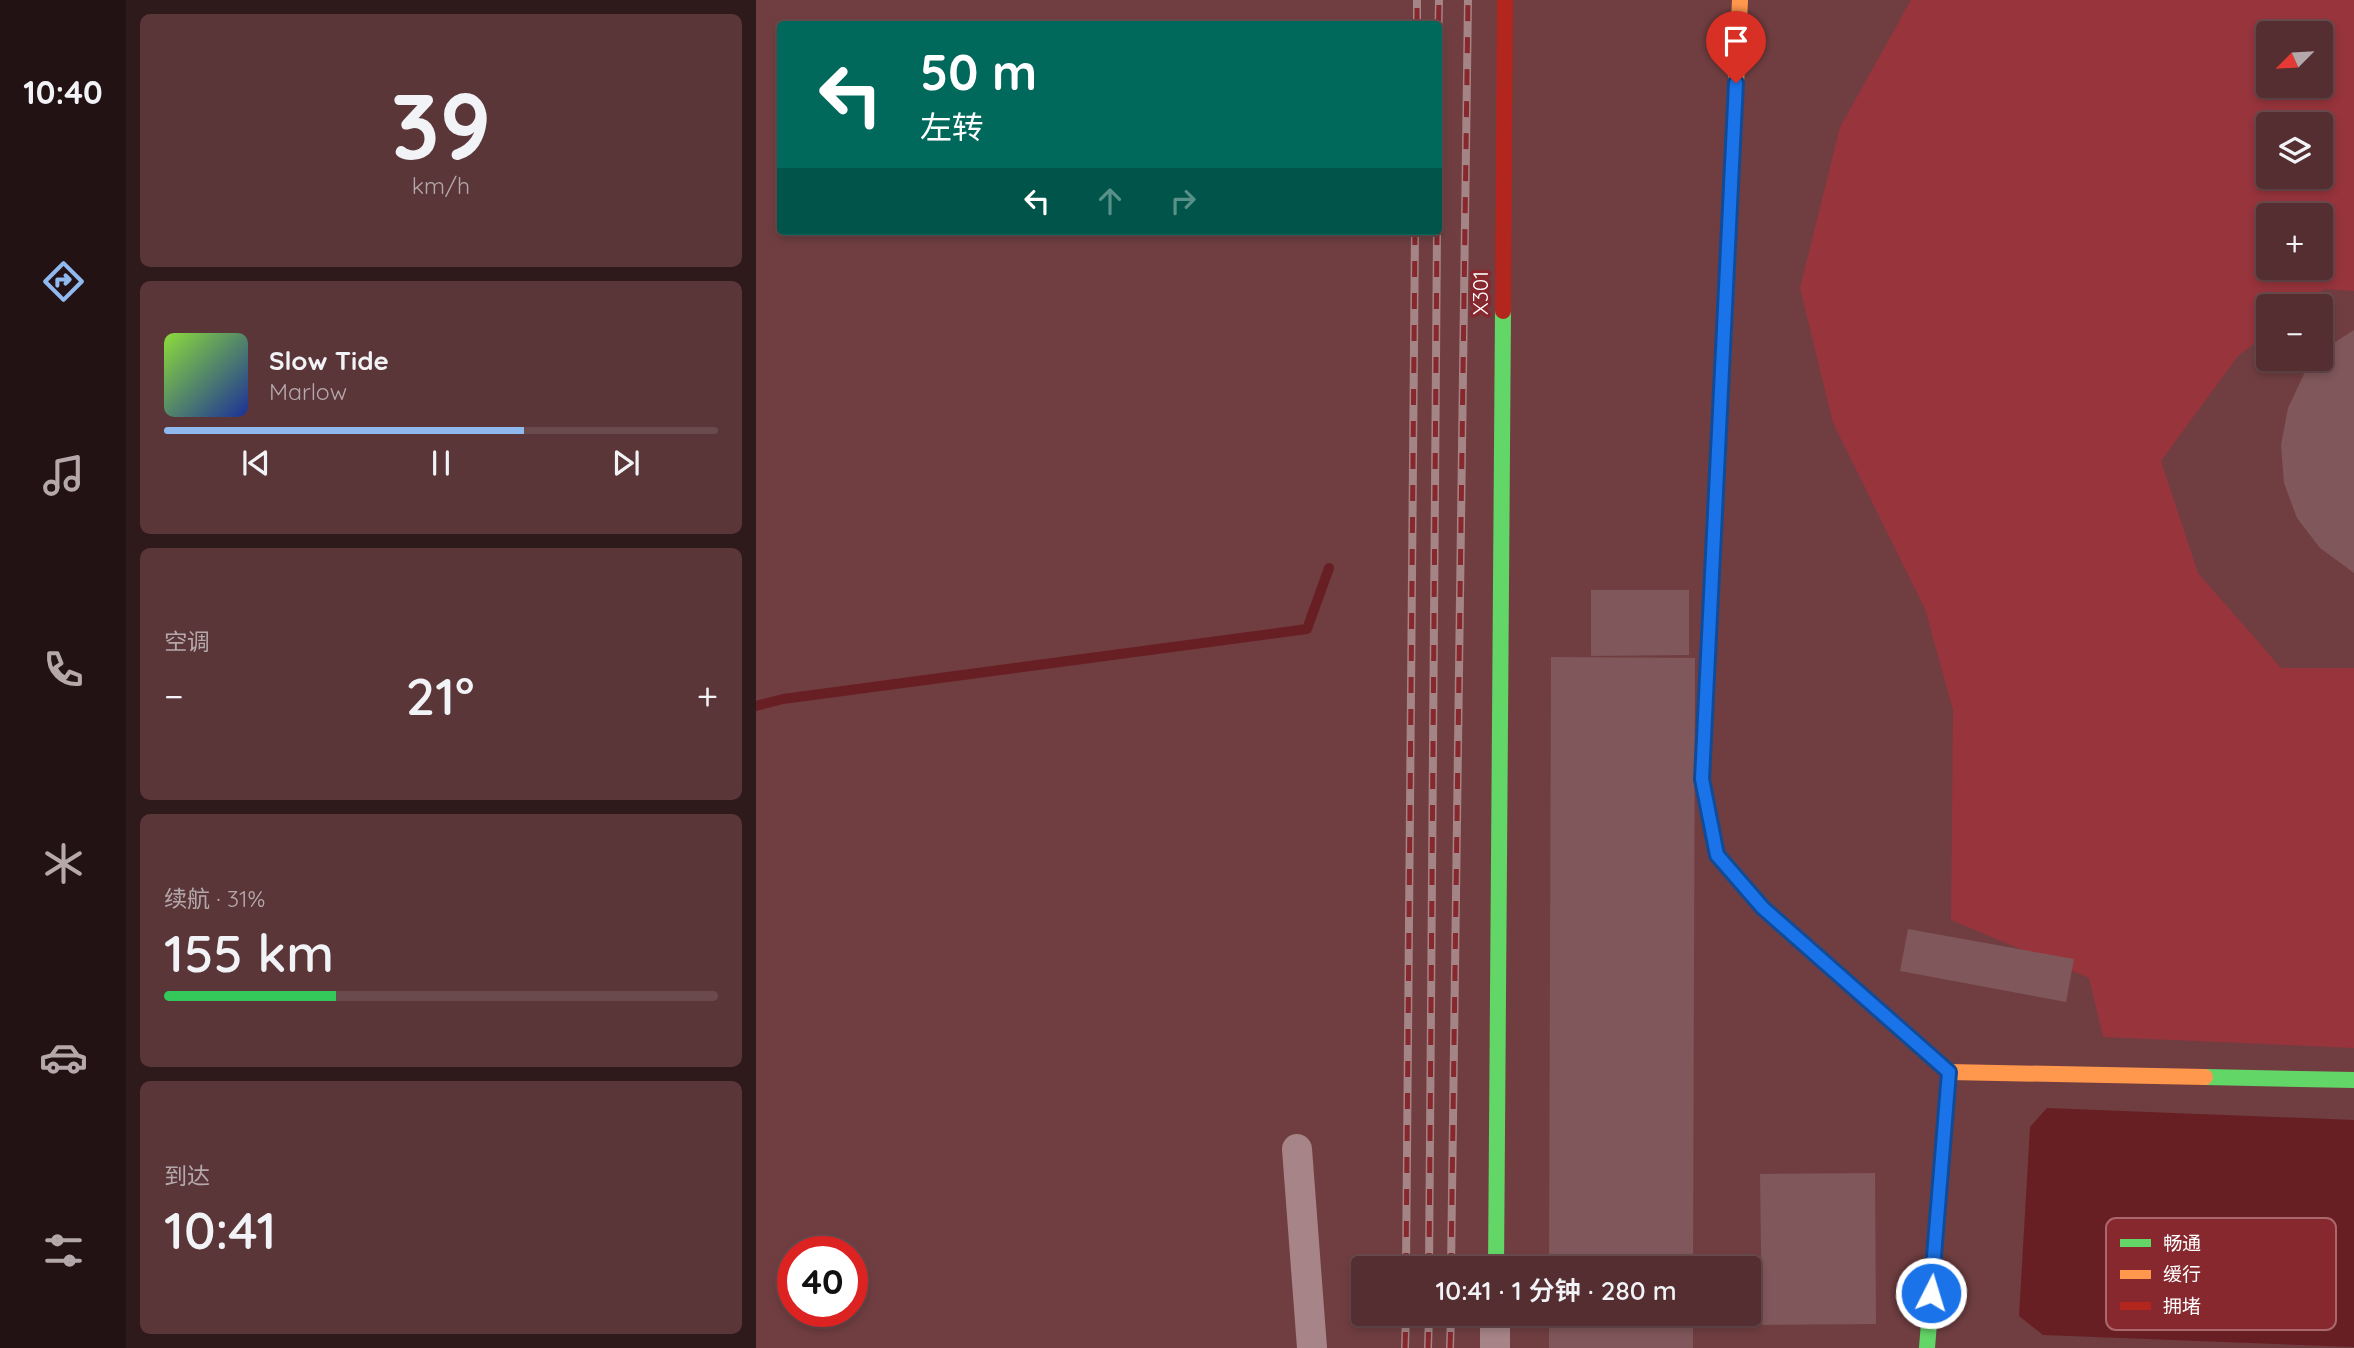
<!DOCTYPE html>
<html lang="zh">
<head>
<meta charset="utf-8">
<style>
  body { margin:0; font-family:Quicksand,"Noto Sans SC",sans-serif; background:#5a3639; color:#f1f3f6; height:100vh; display:flex; flex-direction:column; font-size:26px; white-space:nowrap }
  * { box-sizing:border-box; margin:0 }
  p { font-size:23px; color:#b5a8ab }
  .icon { flex:none; width:38px; height:38px; fill:none; stroke:currentColor; stroke-width:2; stroke-linecap:round; stroke-linejoin:round }
  .map { position:relative; flex:1; overflow:hidden }
  .drawer { display:flex; flex-direction:column; gap:14px; padding:14px; background:#2e191b; width:630px }
  .drawer>* { flex:none }
  .banner { position:absolute; left:21px; top:21px; width:665px; height:214px; border-radius:7px; box-shadow:0 4px 10px #0003,0 0 0 2px #6a4a4d; background:#00695c; color:#fff; overflow:hidden }
  .needle { width:46px; rotate:246deg }
  .fabs { position:absolute; left:1500px; top:21px; display:grid; gap:14px }
  .fabs a { display:grid; place-items:center; width:77px; height:77px; border-radius:7px; background:#542e31; box-shadow:0 4px 10px #0003,0 0 0 2px #6a4a4d; font-size:35px }
  .speed { position:absolute; left:21px; top:1236px; display:flex; gap:14px; font-size:35px; font-weight:700; text-align:center }
  .speed>* { display:grid; place-content:center; width:91px; height:91px; border-radius:50%; background:#542e31; box-shadow:0 4px 10px #0003,0 0 0 2px #6a4a4d; line-height:1 }
  .speed .limit { border:10px solid #d22; background:#fff; color:#111 }
  .pin { position:absolute; display:grid; place-items:center; width:60px; height:60px; color:#fff; margin:-72px -30px; border-radius:50% 50% 50% 0; rotate:-45deg; box-shadow:0 0 7px #0007 }
  .pin .icon { rotate:45deg }
  .me { position:absolute; width:77px; margin:-38px; rotate:5deg; stroke-linejoin:round; filter:drop-shadow(0 0 5px #0008) }
  .turn { display:flex; align-items:center; gap:24px; height:147px; padding:0 28px; font-size:32px }
  .turn .icon { width:91px; height:91px; stroke-width:2.5 }
  .turn b { display:block; font-size:49px; line-height:60px }
  .lanes { display:flex; align-items:center; height:66px; padding:0 28px; background:#0003; justify-content:center; gap:35px; direction:ltr }
  .lanes .off { opacity:.35 }
  .big { font-size:52px; font-weight:600; line-height:1.1 }
  .drawer .card { flex:1; display:flex; flex-direction:column; justify-content:center; gap:10px; min-width:0; padding:0 24px; border-radius:10px; background:#5a3639 }
  .drawer .dial { align-items:center; gap:0 }
  .dial b { font-size:91px; line-height:1 }
  .song { display:flex; align-items:center; gap:21px }
  .cover { width:84px; height:84px; border-radius:10px; background:linear-gradient(135deg,hsl(90 70% 55%),hsl(230 70% 35%)) }
  .played { height:7px; border-radius:4px; background:linear-gradient(90deg,#90b9f0 65%,#6a4a4d 65%) }
  .keys { display:flex; justify-content:space-around; direction:ltr }
  .heat { display:flex; justify-content:space-between; align-items:center; font-size:38px; direction:ltr }
  .charge { height:10px; border-radius:5px; background:linear-gradient(90deg,#34c759 31%,#6a4a4d 0) }
  .trip { position:absolute; left:595px; top:1256px; width:410px; height:70px; border-radius:7px; background:#542e31; box-shadow:0 4px 10px #0003,0 0 0 2px #6a4a4d; font-weight:600; line-height:70px; text-align:center }
  main { display:flex; flex:1; min-height:0 }
  .menu { display:flex; flex-direction:column; width:126px; justify-content:space-around; align-items:center; background:#221214; color:#b5a8ab }
  .menu .icon { width:49px; height:49px }
  .menu .on { color:#90b9f0 }
  .menu b { font-size:32px; color:#f1f3f6 }
  .map>svg:first-child { display:block }
</style>
</head>
<body>
<main>
<nav class="menu">
<b>10:40</b>
<svg class="icon on" aria-label="directions" viewBox="0 0 24 24"><path d="M12 3l9 9-9 9-9-9zM9 14v-3h6M13 9l2 2-2 2"/></svg>
<svg class="icon" aria-label="music" viewBox="0 0 24 24"><path d="M9 18V5l10-2v13"/><circle cx="6" cy="18" r="3"/><circle cx="16" cy="16" r="3"/></svg>
<svg class="icon" aria-label="phone" viewBox="0 0 24 24"><path d="M5 4h4l2 5-3 2q2 4 5 5l2-3 5 2v4C11 20 4 13 5 4z"/></svg>
<svg class="icon" aria-label="climate" viewBox="0 0 24 24"><path d="M12 3v18M4 7l16 10M4 17L20 7"/></svg>
<svg class="icon" aria-label="car" viewBox="0 0 24 24"><path d="M5 17H2v-5l4-1 3-4h7l3 4 3 1v5h-3M9 17h6M6 11h13"/><circle cx="7" cy="17" r="2"/><circle cx="17" cy="17" r="2"/></svg>
<svg class="icon" aria-label="filters" viewBox="0 0 24 24"><path d="M4 7h16M4 17h16"/><circle cx="9" cy="7" r="2"/><circle cx="15" cy="17" r="2"/></svg>
</nav>
<section class="drawer">
<div class="card dial"><b>39</b><p>km/h</p></div>
<div class="card">
<div class="song"><i class="cover"></i><div><b>Slow Tide</b><p>Marlow</p></div></div>
<div class="played"></div>
<div class="keys"><svg class="icon" aria-label="previous" viewBox="0 0 24 24"><path d="M18 5L8 12l10 7zM5 5v14"/></svg><svg class="icon" aria-label="pause" viewBox="0 0 24 24"><path d="M8 5v14M16 5v14"/></svg><svg class="icon" aria-label="next" viewBox="0 0 24 24"><path d="M6 5l10 7-10 7zM19 5v14"/></svg></div>
</div>
<div class="card"><p>空调</p>
<div class="heat"><a>−</a><b class="big">21°</b><a>+</a></div>
</div>
<div class="card"><p>续航 · 31%</p><b class="big">155 km</b><div class="charge"></div></div>
<div class="card"><p>到达</p><b class="big">10:41</b></div>
</section>
<div class="map">
<svg width="1598" height="1348" viewBox="0 0 1598 1348">
  <rect width="100%" height="100%" fill="#703e41"/>
  <path fill="#97343c" fill-rule="evenodd" d="M1155,0H1598V291L1568,289L1546,306H1512V333L1482,356L1405,461L1442,573L1525,668H1598V1048L1347,1037L1333,978L1195,920L1197,710L1169,609L1077,423L1044,288L1084,127ZM1512,33H1564V86H1512ZM1512,124H1564V177H1512ZM1512,215H1564V268H1512Z"/>
  <path fill="#681f23" d="M1291,1108L1598,1120V1347L1287,1335L1263,1316L1274,1127Z"/>
  <g fill="none" stroke-linecap="round" stroke-linejoin="round">
    <path stroke="#681f23" stroke-width="10" d="M0,706L27,699L551,629L573,568"/>
  </g>
  <path fill="#80575a" d="M1598,330V573L1564,548L1541,518L1528,483L1525,445L1532,408L1548,374L1562,359H1564L1573,346Z
    M835,590H933V655L835,656Z
    M795,657L939,658L937,1269H793Z
    M1152,929L1318,959L1310,1002L1144,971Z
    M1119,1173L1120,1324L1006,1325L1004,1174Z
    M793,1314H937V1348H793Z"/>
  <g fill="none" stroke-linecap="round" stroke-linejoin="round">
    <path stroke="#a68487" stroke-width="30" d="M541,1149L556,1348
      M739,1348V1314"/>
    <path stroke="#63d668" stroke-width="16" d="M968,338L946,779L961,855L984,881
      M1129,1016L1193,1072L1171,1348
      M1449,1077L1598,1080
      M740,1269L747,311"/>
    <path stroke="#ff974d" stroke-width="16" d="M968,338L984,0
      M1193,1072L1449,1077"/>
    <path stroke="#b3261e" stroke-width="16" d="M747,311L749,0
      M984,881L1007,908L1129,1016"/>
    <g stroke="#a58486" stroke-width="8">
      <path id="rail" d="M661,24V0
        M682,53L683,0
        M650,1269L659,231
        M673,1269L681,231
        M695,1269L712,0
        M649,1348L650,1314
        M672,1348L673,1314
        M694,1348L695,1314"/>
    </g>
    <use href="#rail" stroke="#86282e" stroke-width="5" stroke-dasharray="16" stroke-linecap="butt"/>
  </g>
  <g fill="none" stroke-linecap="round" stroke-linejoin="round">
    <g stroke="#114b97" stroke-width="18">
      <path id="route" d="M980,83L946,779L961,855L1007,908L1193,1072L1175,1293"/>
    </g>
    <use href="#route" stroke="#1a73e8" stroke-width="12"/>
  </g>
  <g text-anchor="middle" stroke-width="7" stroke-linejoin="round" paint-order="stroke">
    <g font-size="21" fill="#fff" stroke="#86282e">
      <text transform="translate(725 293) rotate(-90)" y="7">X301</text>
    </g>
  </g>
  <rect x="1350" y="1218" width="230" height="112" rx="10" fill="#86282e" stroke="#aa686d" stroke-width="2"/>
  <rect x="1364" y="1239" width="31" height="8" fill="#63d668"/>
  <rect x="1364" y="1270" width="31" height="9" fill="#ff974d"/>
  <rect x="1364" y="1302" width="31" height="8" fill="#b3261e"/>
  <g font-size="19" fill="#fff">
    <text x="1407" y="1250">畅通</text>
    <text x="1407" y="1281">缓行</text>
    <text x="1407" y="1313">拥堵</text>
  </g>
</svg>
<div class="fabs">
<a><svg class="needle" viewBox="-14 -14 28 28"><path d="M0-13l5 13h-10z" fill="#e53935"/><path d="M0 13l5-13h-10z" fill="#b5a8ab"/></svg></a>
<a><svg class="icon" aria-label="layers" viewBox="0 0 24 24"><path d="M12 4l9 5-9 5-9-5zM3 14l9 5 9-5"/></svg></a>
<a>+</a>
<a>−</a>
</div>
<div class="speed"><div class="limit">40</div></div>
<div class="pin" style="left:980px;top:83px;background:#d93025"><svg class="icon" aria-label="arrive" viewBox="0 0 24 24"><path d="M6 21V4h12l-3 4 3 4H6"/></svg></div>
<svg class="me" style="left:1175px;top:1293px" viewBox="-20 -20 40 40"><circle r="17" fill="#1a73e8" stroke="#fff" stroke-width="3"/><path d="M0-11L8 9 0 5-8 9z" fill="#fff"/></svg>
<div class="trip">10:41 · 1 分钟 · 280 m</div>
<div class="banner">
<div class="turn"><svg class="icon" aria-label="left" viewBox="0 0 24 24"><path d="M17 20v-9H6M10 6l-5 5 5 5"/></svg><div><b>50 m</b>左转</div></div>
<div class="lanes"><svg class="icon" aria-label="left" viewBox="0 0 24 24"><path d="M17 20v-9H6M10 6l-5 5 5 5"/></svg><svg class="icon off" aria-label="ahead" viewBox="0 0 24 24"><path d="M12 20V5M6 11l6-6 6 6"/></svg><svg class="icon off" aria-label="right" viewBox="0 0 24 24"><path d="M7 20v-9h11M14 6l5 5-5 5"/></svg></div>
</div>
</div>
</main>
</body>
</html>
